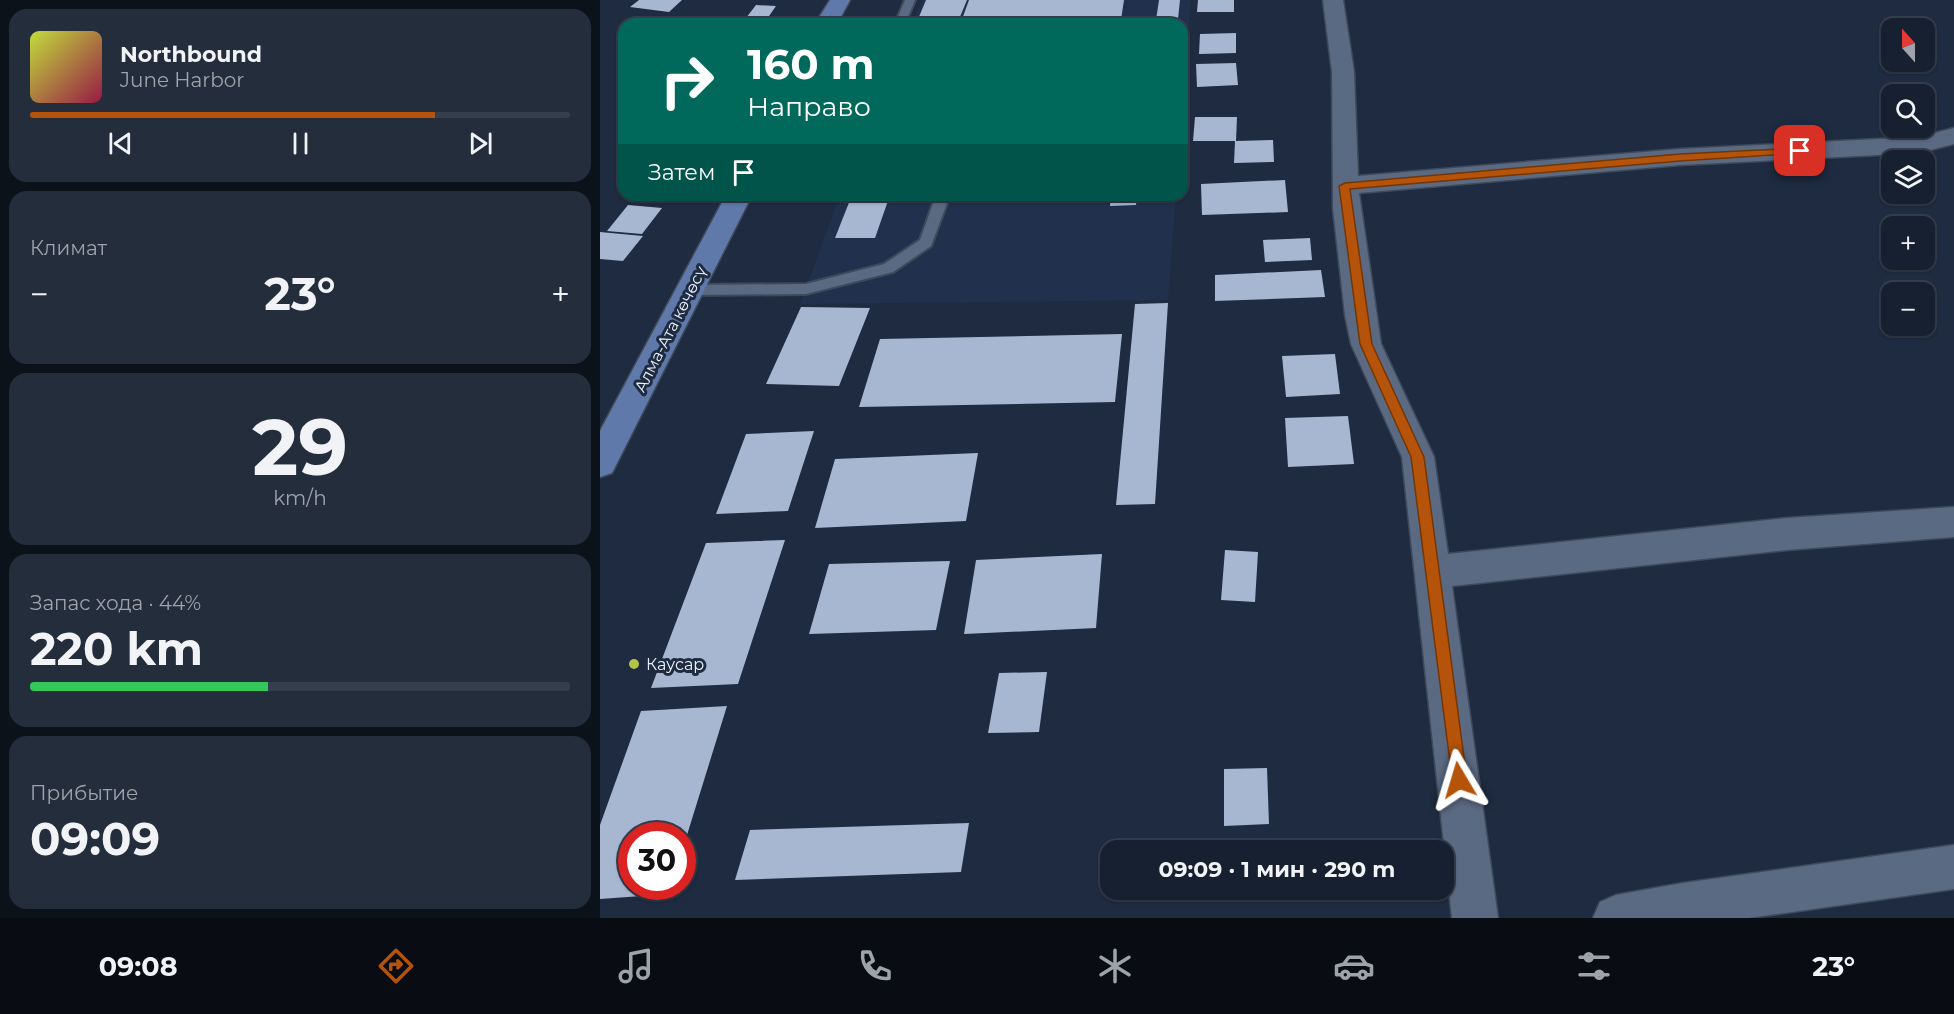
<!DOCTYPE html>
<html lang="ru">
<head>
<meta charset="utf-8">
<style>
  body { margin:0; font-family:Montserrat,sans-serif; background:#232d3c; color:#f1f3f6; height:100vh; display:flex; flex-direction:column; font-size:22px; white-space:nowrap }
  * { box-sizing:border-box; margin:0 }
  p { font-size:20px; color:#9ea3ab }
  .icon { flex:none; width:33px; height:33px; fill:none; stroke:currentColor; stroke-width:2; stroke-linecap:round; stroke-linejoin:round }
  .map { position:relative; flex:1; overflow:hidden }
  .details { display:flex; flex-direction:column; gap:9px; padding:9px; background:#0c121a; width:600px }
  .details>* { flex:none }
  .banner { position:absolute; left:18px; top:18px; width:570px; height:183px; border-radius:18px; box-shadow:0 2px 4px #0004,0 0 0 2px #353e4c; background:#00695c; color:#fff; overflow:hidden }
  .needle { width:39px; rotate:339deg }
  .buttons { position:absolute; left:1281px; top:18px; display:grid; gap:12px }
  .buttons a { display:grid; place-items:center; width:54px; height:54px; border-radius:12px; background:#162030; box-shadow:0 2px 4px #0004,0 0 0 2px #353e4c; font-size:30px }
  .speed { position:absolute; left:18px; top:822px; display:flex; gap:12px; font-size:30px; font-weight:700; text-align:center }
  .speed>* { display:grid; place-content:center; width:78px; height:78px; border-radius:50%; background:#162030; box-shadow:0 2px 4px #0004,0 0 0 2px #353e4c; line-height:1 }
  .speed .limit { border:9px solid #d22; background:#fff; color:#111 }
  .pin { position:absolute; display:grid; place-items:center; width:51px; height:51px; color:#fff; margin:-26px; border-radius:12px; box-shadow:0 3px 9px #0006 }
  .me { position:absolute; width:66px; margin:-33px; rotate:353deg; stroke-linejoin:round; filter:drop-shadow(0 0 4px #0008) }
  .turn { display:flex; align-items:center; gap:21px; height:126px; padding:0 30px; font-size:27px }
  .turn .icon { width:78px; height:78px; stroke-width:2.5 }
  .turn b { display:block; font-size:42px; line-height:51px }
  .then { display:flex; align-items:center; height:57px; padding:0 30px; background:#0003; gap:12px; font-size:22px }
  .big { font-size:45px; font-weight:700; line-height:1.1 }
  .details .card { flex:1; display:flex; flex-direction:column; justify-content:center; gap:9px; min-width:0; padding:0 21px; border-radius:18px; background:#232d3c }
  .details .dial { align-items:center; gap:0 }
  .dial b { font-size:78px; line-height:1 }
  .song { display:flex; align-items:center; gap:18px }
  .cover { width:72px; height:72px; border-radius:9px; background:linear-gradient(135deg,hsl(70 70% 55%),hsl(340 70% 35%)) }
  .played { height:6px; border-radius:3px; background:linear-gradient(90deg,#b45309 75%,#353e4c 75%) }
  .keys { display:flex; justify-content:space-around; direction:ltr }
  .heat { display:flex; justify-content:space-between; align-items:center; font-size:33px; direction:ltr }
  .charge { height:9px; border-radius:4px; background:linear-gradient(90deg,#34c759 44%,#353e4c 0) }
  .trip { position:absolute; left:500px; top:840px; width:354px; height:60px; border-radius:18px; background:#162030; box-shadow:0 2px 4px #0004,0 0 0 2px #353e4c; font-weight:700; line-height:60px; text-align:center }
  .tabs { display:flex; height:96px; justify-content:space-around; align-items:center; background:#090d13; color:#9ea3ab }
  .tabs .icon { width:42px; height:42px }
  .tabs .active { color:#b45309 }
  .tabs b { font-size:27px; color:#f1f3f6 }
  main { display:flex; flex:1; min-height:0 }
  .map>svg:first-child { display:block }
</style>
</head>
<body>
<main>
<section class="details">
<div class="card">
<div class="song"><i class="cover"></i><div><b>Northbound</b><p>June Harbor</p></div></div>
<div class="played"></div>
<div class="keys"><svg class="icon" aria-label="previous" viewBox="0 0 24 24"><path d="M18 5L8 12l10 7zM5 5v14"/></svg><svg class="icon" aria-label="pause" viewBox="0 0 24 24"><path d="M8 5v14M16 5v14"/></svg><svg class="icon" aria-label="next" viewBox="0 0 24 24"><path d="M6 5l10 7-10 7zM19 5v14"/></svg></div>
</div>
<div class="card"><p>Климат</p>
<div class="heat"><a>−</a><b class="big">23°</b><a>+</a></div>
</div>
<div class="card dial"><b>29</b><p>km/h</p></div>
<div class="card"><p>Запас хода · 44%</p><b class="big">220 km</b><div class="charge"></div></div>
<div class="card"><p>Прибытие</p><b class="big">09:09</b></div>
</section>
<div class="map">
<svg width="1354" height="918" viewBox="0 0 1354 918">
  <rect width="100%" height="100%" fill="#1e2b40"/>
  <path fill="#21304c" d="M322,0H591L582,108V24H311Z
    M240,195H576L568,300L200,304Z"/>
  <path fill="#a8b7d1" d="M39,0H82L69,12L30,7Z
    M326,0H367L357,24H316Z
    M369,0H524L521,20L361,22Z
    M559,0H580L578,19L556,20Z
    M598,0H634V12H597Z
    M156,5L176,6L167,19L146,18Z
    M636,33V53L599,54L600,34Z
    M636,63L638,85L597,87L596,64Z
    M595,117H637L636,141L673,140L674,162L634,163L635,141H593Z
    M685,180L688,212L602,215L601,184Z
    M32,195H70L66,202L28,200Z
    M252,195H290L275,238H235Z
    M511,195H537L536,205L510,206Z
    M28,205L62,208L42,234L7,231Z
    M0,232L43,236L23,261L0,259Z
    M710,238L712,260L665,262L663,240Z
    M721,270L725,297L615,301V275Z
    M568,303L555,504L516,505L535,304Z
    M201,307L270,308L239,386L166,384Z
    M522,334L515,402L259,407L280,339Z
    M735,354L740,394L686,397L682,356Z
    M748,416L754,464L688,467L685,418Z
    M214,431L188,511L116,514L146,434Z
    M378,453L366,521L215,528L235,459Z
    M185,540L138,684L51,688L106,543Z
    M625,550L658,552L655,602L621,600Z
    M502,554L496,628L364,634L376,560Z
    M350,561L336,630L209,634L229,564Z
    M447,672L439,732L388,733L399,673Z
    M127,706L83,848L82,836H32V886H71L69,894L0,899V825L41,711Z
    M667,768L669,824L624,826V769Z
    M369,823L361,872L135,880L150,830Z"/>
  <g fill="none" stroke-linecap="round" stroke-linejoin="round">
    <g stroke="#3e495a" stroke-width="4">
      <path id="service" d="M305,0H315L305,24H295Z
        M336,195H350L331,246L293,272L206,294L91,295L84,290L91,285L206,284L284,264L320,240Z"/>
    </g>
    <g stroke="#3e495a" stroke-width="3">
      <path id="minor" d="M723,0H743L754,72L758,176L1080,149L1319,137L1354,128V144L1319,153L1080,165L759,193L781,344L834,457L848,554L1187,518L1354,507V537L1187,550L852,586L898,918H852L802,457L751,344L745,315L733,208L732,72Z
        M1354,845V889L1149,918H993L1000,902L1016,895L1083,883Z"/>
    </g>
    <g stroke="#3e495a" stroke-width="3">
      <path id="primary" d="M230,0H250L237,24H215Z
        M126,195H152L12,473L0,477V431Z"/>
    </g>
    <use href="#service" fill="#5b6a83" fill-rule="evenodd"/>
    <use href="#minor" fill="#5b6a83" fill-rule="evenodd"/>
    <use href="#primary" fill="#5f7aaa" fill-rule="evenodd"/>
  </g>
  <path fill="#b45309" stroke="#753606" stroke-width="1.5" d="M1200,148L1204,149V153L1080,161L750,189L772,344L824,457L867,780L865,786L859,788L853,786L811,457L760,344L739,186L745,183L1080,154Z"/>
  <circle fill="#b3c24b" stroke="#1e2b40" stroke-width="2" cx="34" cy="664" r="6"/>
  <g text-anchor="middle" stroke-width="6" stroke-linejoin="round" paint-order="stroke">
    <g font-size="16" fill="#ebf2fe" stroke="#1e2b40">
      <text transform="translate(70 329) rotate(-63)" y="6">Алма-Ата көчөсү</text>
    </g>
    <g font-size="16" fill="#ebf2fe" stroke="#1e2b40" text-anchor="start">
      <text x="46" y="670">Каусар</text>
    </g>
  </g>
</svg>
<div class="buttons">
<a><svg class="needle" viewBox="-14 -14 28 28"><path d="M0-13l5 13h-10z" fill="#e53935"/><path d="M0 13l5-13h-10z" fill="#9ea3ab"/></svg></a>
<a><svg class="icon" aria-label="search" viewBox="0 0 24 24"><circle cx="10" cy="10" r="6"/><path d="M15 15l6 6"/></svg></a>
<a><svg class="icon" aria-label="layers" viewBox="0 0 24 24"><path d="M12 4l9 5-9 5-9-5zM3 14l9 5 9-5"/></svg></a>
<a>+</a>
<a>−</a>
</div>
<div class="speed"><div class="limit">30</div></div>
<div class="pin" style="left:1200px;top:151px;background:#d93025"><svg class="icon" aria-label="arrive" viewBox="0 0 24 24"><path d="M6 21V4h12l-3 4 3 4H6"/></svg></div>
<svg class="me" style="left:859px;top:780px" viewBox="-20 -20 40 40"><path d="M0-17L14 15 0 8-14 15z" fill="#b45309" stroke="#fff" stroke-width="4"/></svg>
<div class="trip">09:09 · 1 мин · 290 m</div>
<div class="banner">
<div class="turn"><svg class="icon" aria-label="right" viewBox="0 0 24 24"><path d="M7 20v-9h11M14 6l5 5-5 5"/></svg><div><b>160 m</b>Направо</div></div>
<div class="then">Затем<svg class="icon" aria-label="arrive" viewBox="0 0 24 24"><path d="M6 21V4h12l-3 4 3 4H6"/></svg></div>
</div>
</div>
</main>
<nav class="tabs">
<b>09:08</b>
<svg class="icon active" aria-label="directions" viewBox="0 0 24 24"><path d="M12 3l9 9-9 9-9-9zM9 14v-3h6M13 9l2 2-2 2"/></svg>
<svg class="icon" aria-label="music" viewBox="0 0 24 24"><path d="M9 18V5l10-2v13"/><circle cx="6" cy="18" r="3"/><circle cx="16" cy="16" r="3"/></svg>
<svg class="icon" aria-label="phone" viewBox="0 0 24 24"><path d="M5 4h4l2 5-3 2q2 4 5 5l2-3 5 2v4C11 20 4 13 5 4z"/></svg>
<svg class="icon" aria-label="climate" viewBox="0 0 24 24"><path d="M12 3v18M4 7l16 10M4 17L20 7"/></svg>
<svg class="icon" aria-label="car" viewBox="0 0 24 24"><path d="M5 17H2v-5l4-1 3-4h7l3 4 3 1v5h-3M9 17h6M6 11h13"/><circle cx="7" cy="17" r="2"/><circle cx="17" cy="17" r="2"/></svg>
<svg class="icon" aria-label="filters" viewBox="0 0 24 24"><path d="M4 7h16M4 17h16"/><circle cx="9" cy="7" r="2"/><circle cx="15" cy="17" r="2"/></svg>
<b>23°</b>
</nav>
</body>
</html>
